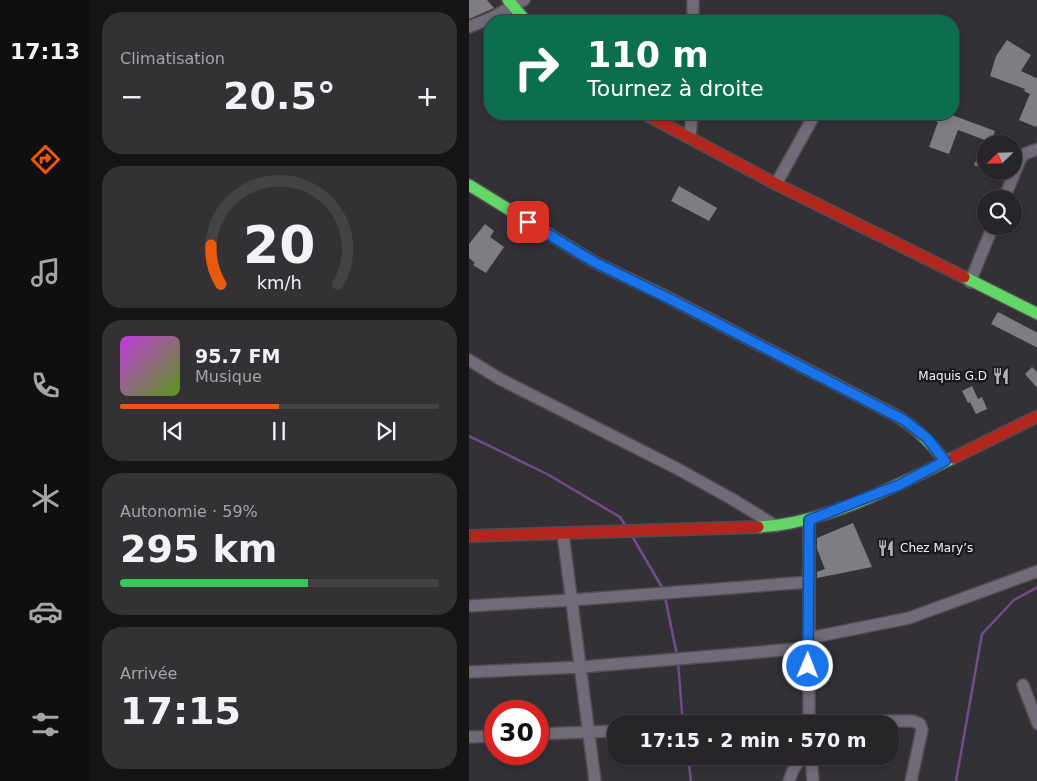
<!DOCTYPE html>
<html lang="fr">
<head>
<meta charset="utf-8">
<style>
  body { margin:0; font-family:"DejaVu Sans",sans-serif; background:#333134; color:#f1f3f6; height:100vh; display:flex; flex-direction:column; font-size:19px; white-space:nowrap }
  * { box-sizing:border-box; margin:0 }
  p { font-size:16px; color:#a4a5a8 }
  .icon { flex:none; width:28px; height:28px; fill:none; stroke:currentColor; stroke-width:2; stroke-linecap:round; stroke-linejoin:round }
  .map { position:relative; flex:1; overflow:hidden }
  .side { display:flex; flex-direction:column; gap:12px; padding:12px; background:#151416; width:379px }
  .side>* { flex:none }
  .hud { position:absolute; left:15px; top:15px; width:475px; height:105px; border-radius:20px; box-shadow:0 2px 8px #0003,0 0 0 1px #434245; background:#0b6e4f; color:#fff; overflow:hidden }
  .needle { width:32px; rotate:247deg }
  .fabs { position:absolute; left:508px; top:135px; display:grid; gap:10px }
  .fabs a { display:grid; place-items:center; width:45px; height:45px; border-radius:50%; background:#272528; box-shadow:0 2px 8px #0003,0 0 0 1px #434245; font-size:25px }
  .speed { position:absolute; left:15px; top:700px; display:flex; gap:10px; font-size:25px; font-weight:700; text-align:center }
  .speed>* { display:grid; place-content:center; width:65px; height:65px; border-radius:50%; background:#272528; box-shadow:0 2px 8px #0003,0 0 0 1px #434245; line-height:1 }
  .speed .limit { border:8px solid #d22; background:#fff; color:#111 }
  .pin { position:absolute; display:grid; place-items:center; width:42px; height:42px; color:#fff; margin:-21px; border-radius:10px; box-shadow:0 2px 8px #0006 }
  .me { position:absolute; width:55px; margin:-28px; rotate:1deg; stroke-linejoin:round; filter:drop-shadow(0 0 4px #0008) }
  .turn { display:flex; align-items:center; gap:18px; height:105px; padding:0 20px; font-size:22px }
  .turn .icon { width:65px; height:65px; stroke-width:2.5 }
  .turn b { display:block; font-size:35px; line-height:42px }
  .big { font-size:38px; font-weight:600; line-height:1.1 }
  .side .tile { flex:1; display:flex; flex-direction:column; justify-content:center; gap:8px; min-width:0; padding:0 18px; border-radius:20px; background:#333134 }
  .side .dial { align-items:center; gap:0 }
  .dial svg { height:130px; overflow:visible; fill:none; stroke:#434245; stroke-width:7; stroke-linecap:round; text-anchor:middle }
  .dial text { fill:#f1f3f6; stroke:none }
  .song { display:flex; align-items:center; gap:15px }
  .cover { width:60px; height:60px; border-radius:8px; background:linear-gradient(135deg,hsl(290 70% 55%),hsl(90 70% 35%)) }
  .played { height:5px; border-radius:2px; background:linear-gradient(90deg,#ea580c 50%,#434245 50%) }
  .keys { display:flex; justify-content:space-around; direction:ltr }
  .heat { display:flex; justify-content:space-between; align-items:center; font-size:28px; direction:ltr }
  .charge { height:8px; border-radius:4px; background:linear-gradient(90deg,#34c759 59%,#434245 0) }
  .trip { position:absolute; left:138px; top:715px; width:292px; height:50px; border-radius:20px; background:#272528; box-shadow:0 2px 8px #0003,0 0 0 1px #434245; font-weight:600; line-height:50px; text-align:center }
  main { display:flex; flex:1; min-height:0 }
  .menu { display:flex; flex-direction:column; width:90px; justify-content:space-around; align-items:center; background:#100f10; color:#a4a5a8 }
  .menu .icon { width:35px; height:35px }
  .menu .on { color:#ea580c }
  .menu b { font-size:22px; color:#f1f3f6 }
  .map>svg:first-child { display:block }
</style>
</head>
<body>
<main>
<nav class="menu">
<b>17:13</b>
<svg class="icon on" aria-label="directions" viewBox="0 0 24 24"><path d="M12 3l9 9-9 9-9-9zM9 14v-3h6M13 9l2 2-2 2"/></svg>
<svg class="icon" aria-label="music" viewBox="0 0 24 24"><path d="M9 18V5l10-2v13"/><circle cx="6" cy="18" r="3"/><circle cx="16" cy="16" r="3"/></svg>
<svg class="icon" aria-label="phone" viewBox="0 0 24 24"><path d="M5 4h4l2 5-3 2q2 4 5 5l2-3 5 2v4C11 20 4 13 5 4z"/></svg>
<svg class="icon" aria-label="climate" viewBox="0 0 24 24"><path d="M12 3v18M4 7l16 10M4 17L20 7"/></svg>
<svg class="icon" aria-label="car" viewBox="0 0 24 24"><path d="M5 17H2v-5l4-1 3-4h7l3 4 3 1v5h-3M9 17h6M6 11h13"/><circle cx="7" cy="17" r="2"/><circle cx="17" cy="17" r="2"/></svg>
<svg class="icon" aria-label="filters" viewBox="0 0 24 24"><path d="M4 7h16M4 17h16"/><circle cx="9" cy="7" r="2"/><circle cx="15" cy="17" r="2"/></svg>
</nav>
<section class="side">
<div class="tile"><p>Climatisation</p>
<div class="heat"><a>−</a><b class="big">20.5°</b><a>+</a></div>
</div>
<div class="tile dial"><svg viewBox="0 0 100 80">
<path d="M14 69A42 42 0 1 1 86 69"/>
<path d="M14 69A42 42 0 0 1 8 45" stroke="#ea580c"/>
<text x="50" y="56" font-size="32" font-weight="700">20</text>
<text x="50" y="72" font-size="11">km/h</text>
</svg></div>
<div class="tile">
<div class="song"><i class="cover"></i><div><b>95.7 FM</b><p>Musique</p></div></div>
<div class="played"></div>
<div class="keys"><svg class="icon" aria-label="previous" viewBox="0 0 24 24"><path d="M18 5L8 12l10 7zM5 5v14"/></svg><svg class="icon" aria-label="pause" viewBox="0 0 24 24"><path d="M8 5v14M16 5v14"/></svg><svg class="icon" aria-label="next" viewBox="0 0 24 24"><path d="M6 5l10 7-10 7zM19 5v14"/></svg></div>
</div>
<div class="tile"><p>Autonomie · 59%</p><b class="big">295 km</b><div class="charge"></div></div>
<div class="tile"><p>Arrivée</p><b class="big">17:15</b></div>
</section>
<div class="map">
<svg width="569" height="781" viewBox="0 0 569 781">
  <rect width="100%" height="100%" fill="#343136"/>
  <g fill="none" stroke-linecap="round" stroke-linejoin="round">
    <path stroke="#704d89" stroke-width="2.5" d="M0,436L78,474L151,517L156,525
      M163,536L194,589
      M196,597L208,655
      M209,663L214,724
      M219,756L222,781
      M487,781L513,634L545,600L569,587"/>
  </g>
  <path fill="#807d82" d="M0,0H18L25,8L0,19Z
    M538,40L562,55L552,71L567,78L569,76V123L567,127L550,120L561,94L555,91L556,89L521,76L527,56Z
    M449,114H480L526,131L522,142L516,140V170L505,165L516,140L489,130L480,154L460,147L469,122Z
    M210,186L248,208L240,221L202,201Z
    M16,224L25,231L21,237L35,247L17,273L4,265L6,263L0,258V244Z
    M529,312L569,333V348L522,324Z
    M563,367L569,373V389L556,374Z
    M503,386L509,399L513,397L518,409L507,414L501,402L499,403L493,391Z
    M384,523L403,567L348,578V572L356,569L348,549V538Z"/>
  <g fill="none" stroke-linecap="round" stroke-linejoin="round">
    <g stroke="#4f4d50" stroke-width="14">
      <path id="street" d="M224,21V0
        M0,27L22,18L55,0
        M221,137L223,114
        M307,184L346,114
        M535,199L551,160L555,154L569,149
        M501,282L524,226
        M0,360L31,379L207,468L263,499L307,526
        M94,534L126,781
        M0,606L103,600L340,582
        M340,638L440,618L569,571
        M0,672L112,667L339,648
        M554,685L569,724
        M276,724L340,721H444L451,724L453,730L442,781
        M340,724V520
        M69,734L146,731
        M0,737L26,736
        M342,756L344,781
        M320,781L324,770L333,756"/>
    </g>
    <g stroke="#4f4d50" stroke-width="14">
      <path id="fast" d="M39,0L57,21
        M0,185L125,262L194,295
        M495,277L569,314
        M424,414C446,426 461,442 476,461
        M289,527C355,524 425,487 484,458"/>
    </g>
    <g stroke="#4f4d50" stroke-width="14">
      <path id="slow" d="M194,295L424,414"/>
    </g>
    <g stroke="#4f4d50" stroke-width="14">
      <path id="jam" d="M176,114L307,184L495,277
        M484,458L569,416
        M0,536L289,527"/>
    </g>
    <use href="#street" stroke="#716a77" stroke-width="11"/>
    <use href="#fast" stroke="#63d668" stroke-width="11"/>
    <use href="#slow" stroke="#ff974d" stroke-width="11"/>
    <use href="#jam" stroke="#b3261e" stroke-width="11"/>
  </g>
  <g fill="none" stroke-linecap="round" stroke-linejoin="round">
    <g stroke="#114b97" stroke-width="12">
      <path id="route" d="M59,222L125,262L207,302L435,420L458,438L476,461L430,485L340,520L339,666"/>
    </g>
    <use href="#route" stroke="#1a73e8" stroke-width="9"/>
  </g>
  <defs>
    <g id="restaurant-bare" transform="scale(1.35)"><path d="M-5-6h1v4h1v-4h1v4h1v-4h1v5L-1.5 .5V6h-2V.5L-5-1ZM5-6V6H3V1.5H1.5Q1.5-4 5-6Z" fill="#b1aeb3" stroke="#1a191c" stroke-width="2.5" paint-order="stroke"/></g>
  </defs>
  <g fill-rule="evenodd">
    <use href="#restaurant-bare" x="532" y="376"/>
    <use href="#restaurant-bare" x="417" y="548"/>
  </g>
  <g text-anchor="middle" stroke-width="5" stroke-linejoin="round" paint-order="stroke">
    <g font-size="12" fill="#f5f2f7" stroke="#1a191c" text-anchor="end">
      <text x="518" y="380">Maquis G.D</text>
      <text x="431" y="552" text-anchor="start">Chez Mary’s</text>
    </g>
  </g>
</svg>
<div class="fabs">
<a><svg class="needle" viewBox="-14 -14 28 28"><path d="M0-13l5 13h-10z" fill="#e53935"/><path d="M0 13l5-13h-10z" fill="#a4a5a8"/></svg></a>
<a><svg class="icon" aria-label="search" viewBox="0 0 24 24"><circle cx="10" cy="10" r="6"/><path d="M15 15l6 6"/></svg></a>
</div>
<div class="speed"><div class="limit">30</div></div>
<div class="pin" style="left:59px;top:222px;background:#d93025"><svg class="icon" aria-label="arrive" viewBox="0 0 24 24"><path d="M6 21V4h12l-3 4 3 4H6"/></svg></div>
<svg class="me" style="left:339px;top:666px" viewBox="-20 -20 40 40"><circle r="17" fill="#1a73e8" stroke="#fff" stroke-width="3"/><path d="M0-11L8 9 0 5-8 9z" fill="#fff"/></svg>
<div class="trip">17:15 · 2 min · 570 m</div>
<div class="hud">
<div class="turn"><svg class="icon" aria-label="right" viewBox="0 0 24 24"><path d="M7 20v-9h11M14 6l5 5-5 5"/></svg><div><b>110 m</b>Tournez à droite</div></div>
</div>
</div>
</main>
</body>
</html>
